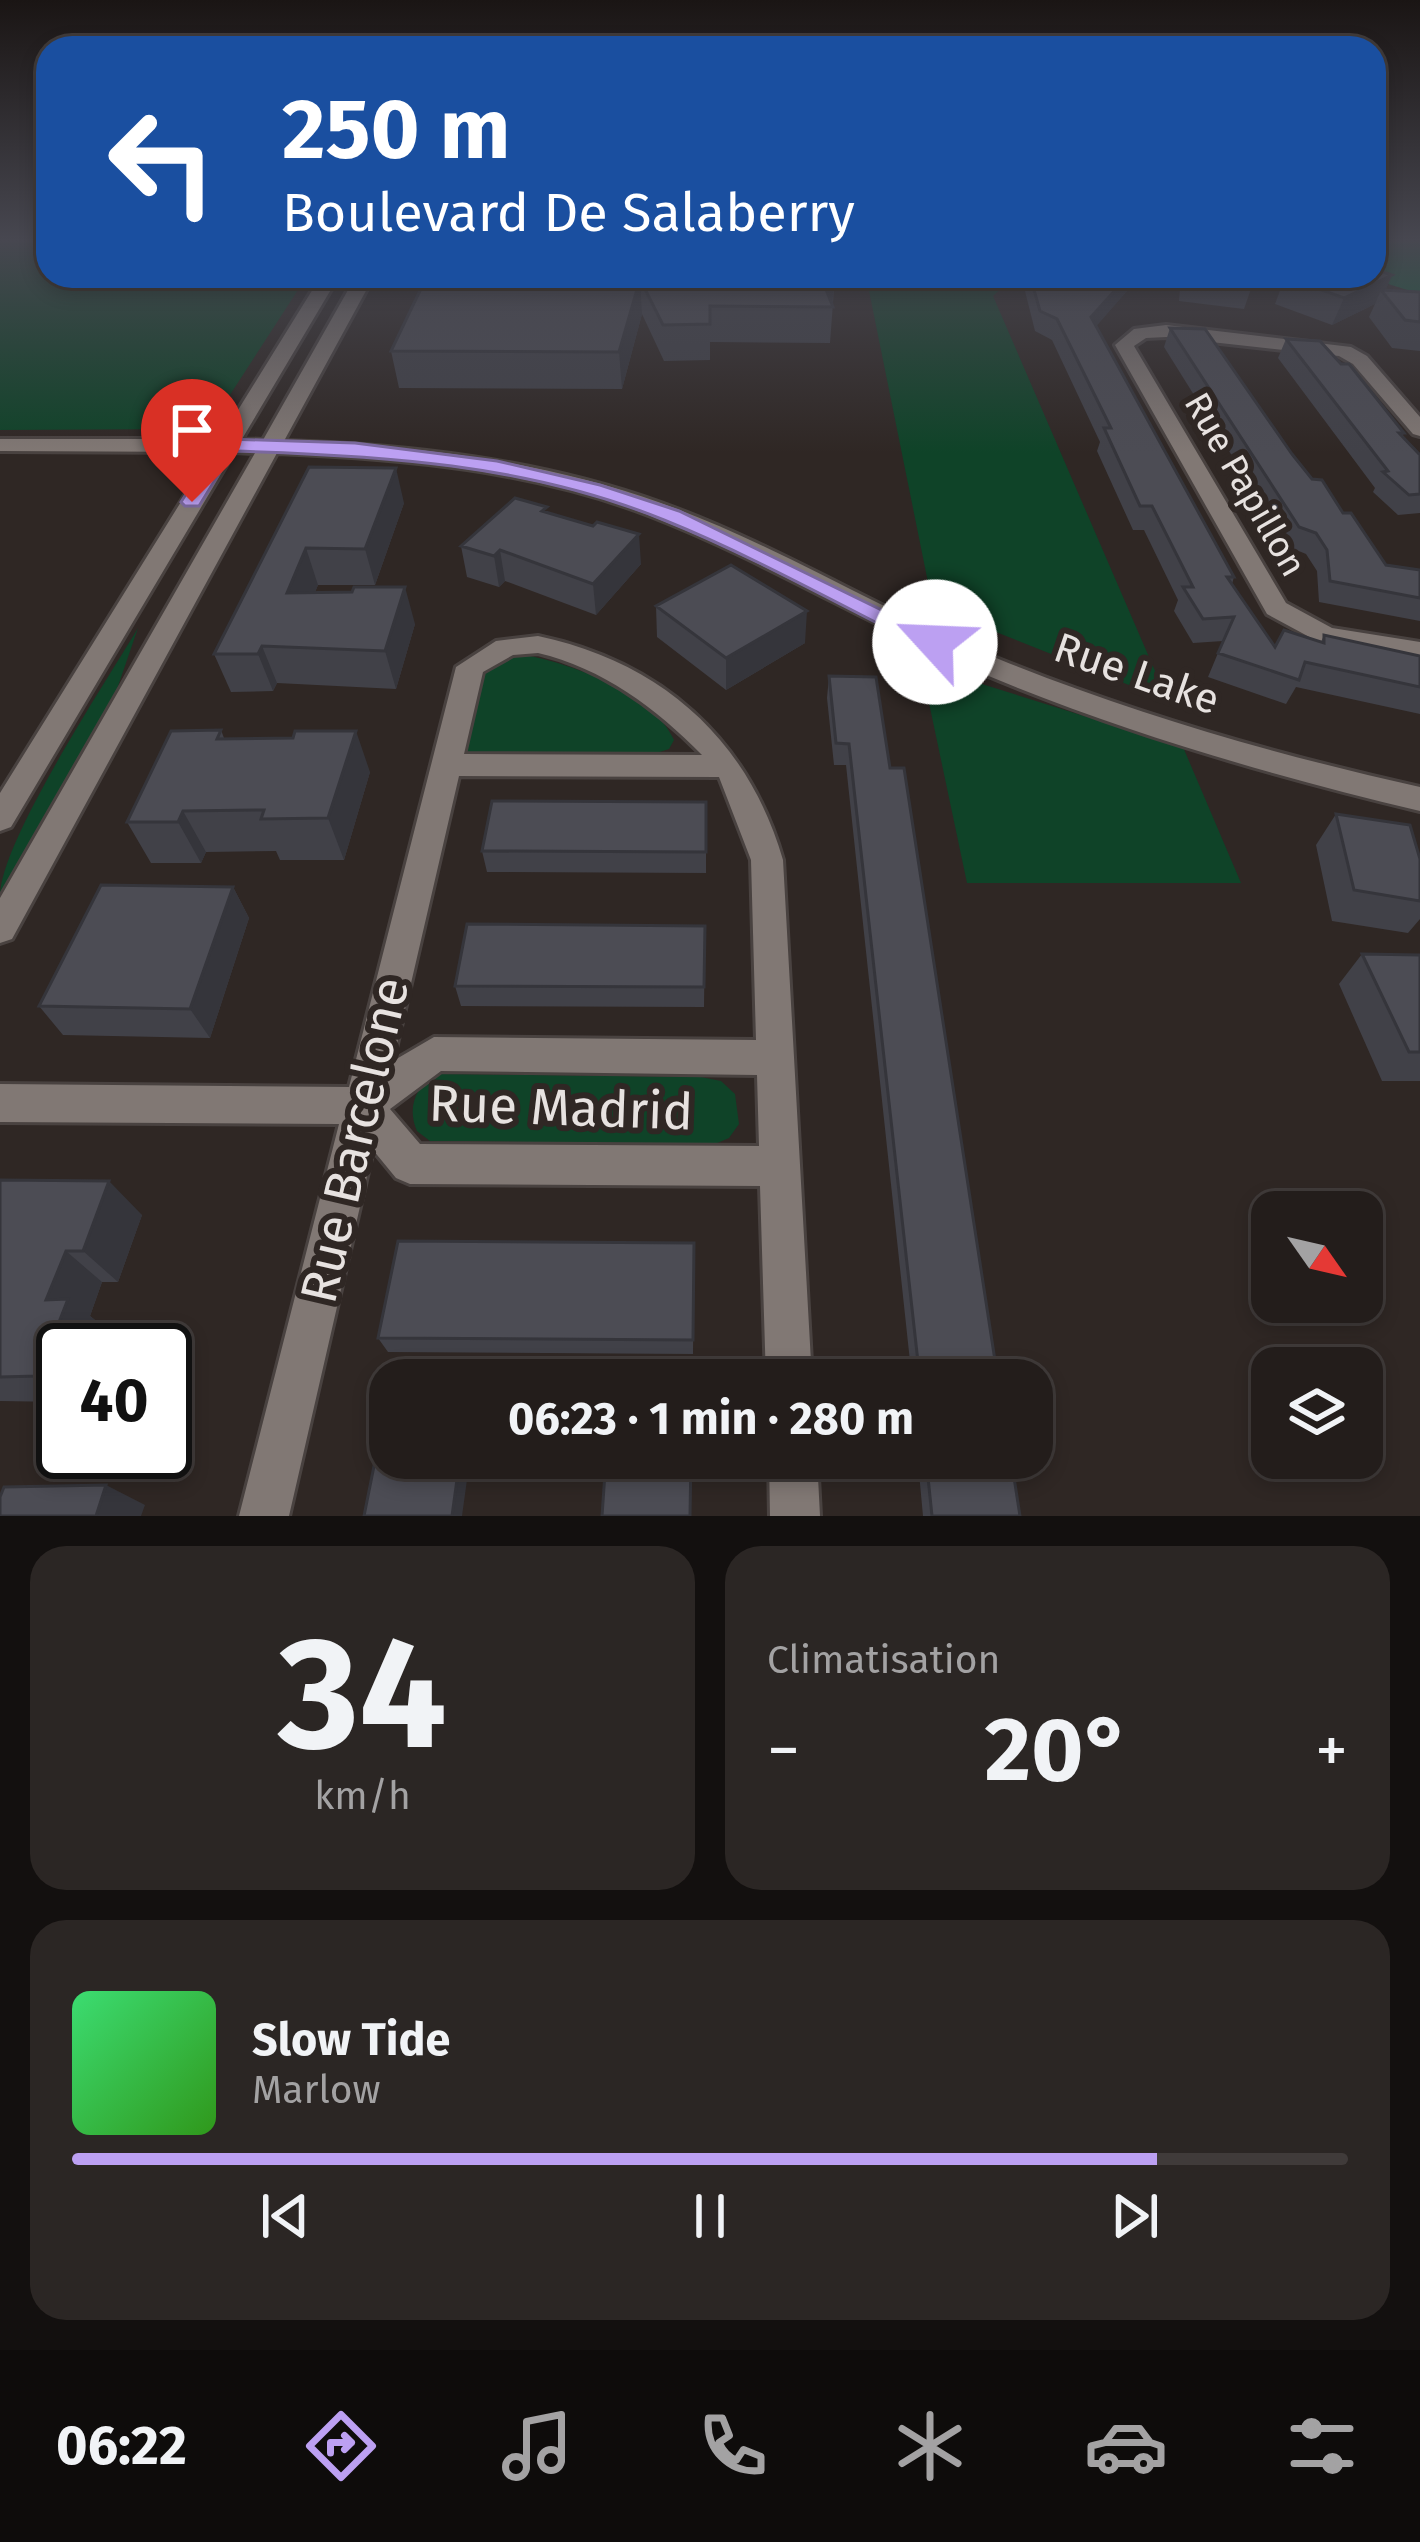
<!DOCTYPE html>
<html lang="fr">
<head>
<meta charset="utf-8">
<style>
  body { margin:0; font-family:"Fira Sans",sans-serif; background:#2b2624; color:#f1f3f6; height:100vh; display:flex; flex-direction:column; font-size:45px; white-space:nowrap }
  * { box-sizing:border-box; margin:0 }
  p { font-size:39px; color:#a3a2a3 }
  .icon { flex:none; width:66px; height:66px; fill:none; stroke:currentColor; stroke-width:2; stroke-linecap:round; stroke-linejoin:round }
  .map { position:relative; height:1516px; overflow:hidden }
  .drawer { display:flex; flex-direction:column; gap:30px; padding:30px; background:#13100f; flex:1 }
  .drawer>* { flex:none }
  .guide { position:absolute; left:36px; top:36px; width:1350px; height:252px; border-radius:36px; box-shadow:0 6px 18px #0003,0 0 0 3px #403b3a; background:#1a4fa0; color:#fff; overflow:hidden }
  .needle { width:78px; rotate:124deg }
  .buttons { position:absolute; left:1251px; top:1191px; display:grid; gap:24px }
  .buttons a { display:grid; place-items:center; width:132px; height:132px; border-radius:24px; background:#231d1b; box-shadow:0 6px 18px #0003,0 0 0 3px #403b3a; font-size:60px }
  .speed { position:absolute; left:36px; top:1323px; display:flex; gap:24px; font-size:60px; font-weight:700; text-align:center }
  .speed>* { display:grid; place-content:center; width:156px; height:156px; border-radius:50%; background:#231d1b; box-shadow:0 6px 18px #0003,0 0 0 3px #403b3a; line-height:1 }
  .speed .limit { border:6px solid #111; border-radius:18px; background:#fff; color:#111 }
  .pin { position:absolute; display:grid; place-items:center; width:102px; height:102px; color:#fff; margin:-123px -51px; border-radius:50% 50% 50% 0; rotate:-45deg; box-shadow:0 0 12px #0007 }
  .pin .icon { rotate:45deg }
  .me { position:absolute; width:132px; margin:-66px; rotate:295deg; stroke-linejoin:round; filter:drop-shadow(0 0 9px #0008) }
  .turn { display:flex; align-items:center; gap:42px; height:252px; padding:0 48px; font-size:54px }
  .turn .icon { width:156px; height:156px; stroke-width:2.5 }
  .turn b { display:block; font-size:84px; line-height:102px }
  .big { font-size:90px; font-weight:700; line-height:1.1 }
  .drawer .widget { flex:1; display:flex; flex-direction:column; justify-content:center; gap:18px; min-width:0; padding:0 42px; border-radius:36px; background:#2b2624 }
  .drawer .dial { align-items:center; gap:0 }
  .dial b { font-size:156px; line-height:1 }
  .song { display:flex; align-items:center; gap:36px }
  .cover { width:144px; height:144px; border-radius:18px; background:linear-gradient(135deg,hsl(140 70% 55%),hsl(110 70% 35%)) }
  .played { height:12px; border-radius:6px; background:linear-gradient(90deg,#bca0f2 85%,#403b3a 85%) }
  .keys { display:flex; justify-content:space-around; direction:ltr }
  .heat { display:flex; justify-content:space-between; align-items:center; font-size:66px; direction:ltr }
  .drawer .tiles { flex:1; display:grid; gap:30px; grid-template-columns:1fr 1fr }
  .widget:last-child { grid-column:span 2 }
  .trip { position:absolute; left:369px; top:1359px; width:684px; height:120px; border-radius:36px; background:#231d1b; box-shadow:0 6px 18px #0003,0 0 0 3px #403b3a; font-weight:700; line-height:120px; text-align:center }
  .menu { display:flex; height:192px; justify-content:space-around; align-items:center; background:#0e0c0b; color:#a3a2a3 }
  .menu .icon { width:84px; height:84px }
  .menu .selected { color:#bca0f2 }
  .menu b { font-size:54px; color:#f1f3f6 }
  .map>svg:first-child { display:block }
</style>
</head>
<body>
<div class="map">
<svg width="1420" height="1516" viewBox="0 0 1420 1516">
  <rect width="100%" height="100%" fill="#2f2724"/>
  <path fill="#0f4328" d="M0,241H48V276H307L213,421L196,429L0,430Z
    M866,276H1015L993,296L1165,694L1139,689L933,607Z
    M138,628L117,689L0,896C0,842 106,682 138,628Z
    M519,654C568,662 653,692 674,740L669,749L641,758L479,757L467,751L480,675Z
    M921,665L1183,747L1241,883H967Z
    M435,1074L701,1077L721,1081L735,1094L739,1124L729,1138L715,1144L430,1141L417,1131C407,1108 415,1088 435,1074Z"/>
  <path fill="#0b623a" d="M1374,241H1420V294L1363,276H1374Z"/>
  <g fill="none" stroke-linecap="round" stroke-linejoin="round">
    <g stroke="#494240" stroke-width="6">
      <path id="minor" d="M321,276H339L242,439L263,440L356,276H374L284,441C411,445 541,460 661,503C778,545 885,613 1001,660C1137,715 1277,755 1420,787V811C1270,775 1121,732 979,672C868,624 764,560 651,516C534,470 402,458 277,453L12,939L0,943V898L255,453L234,452L11,827L0,831V793L212,452L0,451V439H220Z
        M1166,325L1351,347L1367,356L1420,417V436L1413,434L1353,364L1339,356L1166,337L1146,338L1134,346L1286,603L1332,628L1420,642V660L1315,640L1267,614L1115,345L1134,329Z
        M538,636C661,662 748,739 783,860L812,1380H766L760,1186L410,1184L396,1178L373,1150L289,1516H239L339,1124L0,1122V1084L349,1087L456,667L496,641ZM538,653C602,668 656,708 702,755L464,754L483,672L513,655ZM459,776L719,777L751,860L756,1040L434,1037L393,1061ZM441,1071L757,1075L759,1146L420,1144L390,1109Z
        M769,1458H817L820,1516H770Z"/>
    </g>
    <use href="#minor" fill="#817874" fill-rule="evenodd"/>
  </g>
  <path fill="#414148" d="M1392,275L1385,291L1420,292V351L1392,348L1369,317L1375,304L1332,325L1275,304L1285,277Z
    M427,276H835L830,343L710,342V360L664,361L642,314L622,389L399,388L391,351Z
    M1028,276H1140L1096,326L1234,577L1232,584L1275,647L1321,642L1324,635L1420,656V714L1296,687L1286,704L1208,677L1223,641L1193,643L1174,611L1178,600L1144,530H1133L1097,451L1100,442L1052,340L1035,331L1025,291Z
    M1181,276H1253V283L1244,309L1179,301Z
    M1170,328L1292,454L1386,565L1420,570V621L1319,602L1317,571L1306,554L1289,547L1164,347Z
    M1286,339L1404,433L1402,437L1420,455V513L1398,515L1373,492L1375,488L1278,358Z
    M309,467L404,503L375,585H318L315,592L415,624L396,689L277,683L273,691L231,692L214,654Z
    M547,513L641,564L596,615L505,581L499,587L467,577L461,546Z
    M656,606L805,643L726,690L657,637Z
    M829,676L890,768L998,1380H912L846,765H834L827,698Z
    M221,730L224,738L370,772L344,860H280L276,851L206,852L201,863H151L127,822Z
    M706,802V873L487,872L482,851Z
    M1336,814L1420,859V919L1408,933L1332,921L1316,845Z
    M233,887L249,918L210,1038L63,1035L39,1006Z
    M705,926L704,1007L461,1006L455,986Z
    M1362,954L1420,955V1081H1382L1339,984Z
    M0,1180L142,1215L118,1282H102L90,1316L105,1328L98,1350H63V1402L0,1401Z
    M694,1243L693,1354L388,1352L378,1338Z
    M921,1458H1011L1020,1516H923L918,1462Z"/>
  <path fill="#35353b" d="M1392,275L1384,294L1381,290L1375,304L1332,325L1344,298Z
    M824,276H835L832,306L821,277Z
    M1128,276H1140L1086,338L1091,317Z
    M640,279L642,314L622,389L619,352Z
    M396,468L404,503L375,585L365,549Z
    M639,534L641,564L596,615L593,584Z
    M306,548L318,585L300,630L287,593Z
    M500,550L505,581L499,587L494,556Z
    M405,587L415,624L396,689L385,651Z
    M807,611L805,643L726,690V658Z
    M262,646L277,683L273,691L258,654Z
    M356,731L370,772L344,860L328,818Z
    M183,811L206,852L201,863L178,822Z
    M233,887L249,918L210,1038L190,1009Z
    M109,1181L142,1215L118,1282L83,1251Z
    M66,1251L102,1282L90,1316L105,1328L98,1350H63V1392L38,1376L46,1300Z
    M460,1458H470L462,1516H452Z
    M106,1485L145,1505L141,1516H96Z"/>
  <path fill="#4c4c54" stroke="#35353b" stroke-width="3" d="M1374,269L1392,275L1344,298L1285,277L1374,276Z
    M427,276H824L821,277L833,307L710,306V324L663,325L640,279L619,352L391,351Z
    M1030,276H1128L1091,317L1234,577H1227L1275,647L1284,630L1324,643V635L1420,656V687L1305,662L1299,680L1218,653L1234,617L1203,619L1183,587H1193L1152,506H1140L1104,428H1111L1057,319L1040,311Z
    M1201,276H1253V283Z
    M1381,290L1420,292V322L1405,320Z
    M1170,328L1205,329L1292,454L1312,479L1322,480L1343,513H1351L1386,565L1420,570V598L1330,581L1327,550L1316,533L1299,527Z
    M1286,339L1320,341L1341,364H1349L1404,433H1399L1420,455V494L1409,495L1383,472L1388,471Z
    M309,467L396,468L365,549L306,548L287,593L352,592L354,587H405L385,651L262,646L258,654H214Z
    M515,498L547,507L542,511L593,526L597,522L639,534L593,584L500,550L494,556L461,546Z
    M731,565L807,611L726,658L656,606Z
    M829,676L876,677L890,768H904L998,1380H920L849,744L836,743Z
    M221,730L217,739L293,738L295,731H356L328,818L261,819L264,810L183,811L178,822H127L171,731Z
    M492,801L706,802V852L482,851Z
    M1336,814L1410,825L1420,859V901L1354,890Z
    M101,885L233,887L190,1009L39,1006Z
    M467,924L705,926L704,987L455,986Z
    M1362,954L1420,955V1052H1409Z
    M0,1180L109,1181L83,1251H66L46,1300L68,1299L38,1376L0,1377Z
    M398,1241L694,1243L693,1340L378,1338Z
    M380,1436H390V1458H460L452,1516H364Z
    M606,1458H691L690,1516H602Z
    M926,1458H1011L1020,1516H932Z
    M106,1485L96,1516H0V1497L4,1487Z"/>
  <linearGradient id="sky" x2="0" y2="1"><stop stop-color="#1a1514"/><stop offset="0.53" stop-color="#474750"/><stop offset="1" stop-color="#474750" stop-opacity="0"/></linearGradient>
  <rect width="1420" height="453" fill="url(#sky)"/>
  <path fill="#bca0f2" stroke="#7a689d" stroke-width="3" d="M227,439L355,443L497,461L600,485L679,511L947,642L944,648H926C840,605 753,556 664,520C528,464 378,455 233,451L199,506H185L181,502L220,441Z"/>
  <g text-anchor="middle" stroke-width="12" stroke-linejoin="round" paint-order="stroke">
    <g font-size="36" fill="#e7e2e0" stroke="#2f2724">
      <text transform="translate(1246 484) rotate(60)" y="13">Rue Papillon</text>
    </g>
    <g font-size="42" fill="#e7e2e0" stroke="#2f2724">
      <text transform="translate(1137 673) rotate(19)" y="15">Rue Lake</text>
    </g>
    <g font-size="51" fill="#e7e2e0" stroke="#2f2724">
      <text transform="translate(561 1107) rotate(2)" y="18">Rue Madrid</text>
      <text transform="translate(354 1140) rotate(-77)" y="18">Rue Barcelone</text>
    </g>
  </g>
</svg>
<div class="buttons">
<a><svg class="needle" viewBox="-14 -14 28 28"><path d="M0-13l5 13h-10z" fill="#e53935"/><path d="M0 13l5-13h-10z" fill="#a3a2a3"/></svg></a>
<a><svg class="icon" aria-label="layers" viewBox="0 0 24 24"><path d="M12 4l9 5-9 5-9-5zM3 14l9 5 9-5"/></svg></a>
</div>
<div class="speed"><div class="limit">40</div></div>
<div class="pin" style="left:192px;top:502px;background:#d93025"><svg class="icon" aria-label="arrive" viewBox="0 0 24 24"><path d="M6 21V4h12l-3 4 3 4H6"/></svg></div>
<svg class="me" style="left:935px;top:642px" viewBox="-20 -20 40 40"><circle r="19" fill="#fff"/><path d="M0-13L10 11 0 6-10 11z" fill="#bca0f2"/></svg>
<div class="trip">06:23 · 1 min · 280 m</div>
<div class="guide">
<div class="turn"><svg class="icon" aria-label="left" viewBox="0 0 24 24"><path d="M17 20v-9H6M10 6l-5 5 5 5"/></svg><div><b>250 m</b>Boulevard De Salaberry</div></div>
</div>
</div>
<section class="drawer">
<div class="tiles">
<div class="widget dial"><b>34</b><p>km/h</p></div>
<div class="widget"><p>Climatisation</p>
<div class="heat"><a>−</a><b class="big">20°</b><a>+</a></div>
</div>
<div class="widget">
<div class="song"><i class="cover"></i><div><b>Slow Tide</b><p>Marlow</p></div></div>
<div class="played"></div>
<div class="keys"><svg class="icon" aria-label="previous" viewBox="0 0 24 24"><path d="M18 5L8 12l10 7zM5 5v14"/></svg><svg class="icon" aria-label="pause" viewBox="0 0 24 24"><path d="M8 5v14M16 5v14"/></svg><svg class="icon" aria-label="next" viewBox="0 0 24 24"><path d="M6 5l10 7-10 7zM19 5v14"/></svg></div>
</div>
</div>
</section>
<nav class="menu">
<b>06:22</b>
<svg class="icon selected" aria-label="directions" viewBox="0 0 24 24"><path d="M12 3l9 9-9 9-9-9zM9 14v-3h6M13 9l2 2-2 2"/></svg>
<svg class="icon" aria-label="music" viewBox="0 0 24 24"><path d="M9 18V5l10-2v13"/><circle cx="6" cy="18" r="3"/><circle cx="16" cy="16" r="3"/></svg>
<svg class="icon" aria-label="phone" viewBox="0 0 24 24"><path d="M5 4h4l2 5-3 2q2 4 5 5l2-3 5 2v4C11 20 4 13 5 4z"/></svg>
<svg class="icon" aria-label="climate" viewBox="0 0 24 24"><path d="M12 3v18M4 7l16 10M4 17L20 7"/></svg>
<svg class="icon" aria-label="car" viewBox="0 0 24 24"><path d="M5 17H2v-5l4-1 3-4h7l3 4 3 1v5h-3M9 17h6M6 11h13"/><circle cx="7" cy="17" r="2"/><circle cx="17" cy="17" r="2"/></svg>
<svg class="icon" aria-label="filters" viewBox="0 0 24 24"><path d="M4 7h16M4 17h16"/><circle cx="9" cy="7" r="2"/><circle cx="15" cy="17" r="2"/></svg>
</nav>
</body>
</html>
